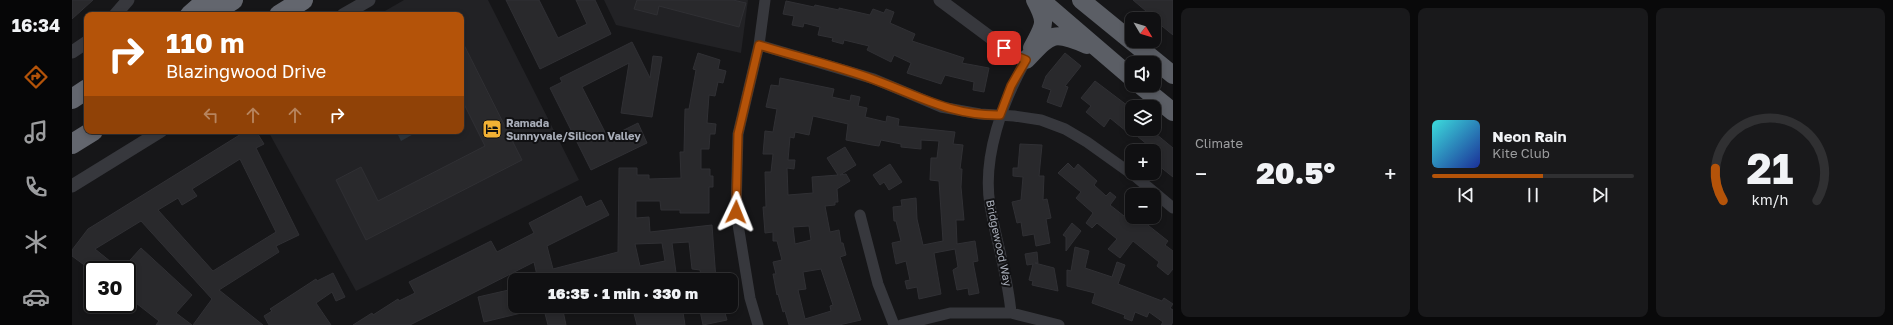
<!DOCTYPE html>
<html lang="en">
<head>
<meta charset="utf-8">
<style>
  body { margin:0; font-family:"Golos Text",sans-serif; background:#19191b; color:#f1f3f6; height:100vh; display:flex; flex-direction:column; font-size:15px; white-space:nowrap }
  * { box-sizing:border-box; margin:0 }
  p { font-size:13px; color:#9c9d9f }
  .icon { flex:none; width:22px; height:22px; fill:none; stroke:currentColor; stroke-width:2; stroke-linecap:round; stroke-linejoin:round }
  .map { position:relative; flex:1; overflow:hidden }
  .side { display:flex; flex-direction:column; gap:8px; padding:8px; background:#09090a; width:720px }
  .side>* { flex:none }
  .guide { position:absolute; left:12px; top:12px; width:380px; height:122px; border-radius:8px; box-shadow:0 2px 6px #0003,0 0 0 1px #303032; background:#b45309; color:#fff; overflow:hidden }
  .needle { width:26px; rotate:128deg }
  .fabs { position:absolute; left:1053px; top:12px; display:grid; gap:8px }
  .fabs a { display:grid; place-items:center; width:36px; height:36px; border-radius:8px; background:#101012; box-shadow:0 2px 6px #0003,0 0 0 1px #303032; font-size:20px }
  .speed { position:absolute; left:12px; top:261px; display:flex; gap:8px; font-size:20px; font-weight:700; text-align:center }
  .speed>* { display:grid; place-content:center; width:52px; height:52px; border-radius:50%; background:#101012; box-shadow:0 2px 6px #0003,0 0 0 1px #303032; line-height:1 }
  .speed .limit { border:2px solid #111; border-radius:6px; background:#fff; color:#111 }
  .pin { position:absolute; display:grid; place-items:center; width:34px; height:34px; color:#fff; margin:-17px; border-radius:8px; box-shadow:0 2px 6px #0006 }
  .me { position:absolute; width:44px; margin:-22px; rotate:2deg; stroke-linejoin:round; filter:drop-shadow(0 0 3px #0008) }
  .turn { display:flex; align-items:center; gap:14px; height:84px; padding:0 16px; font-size:18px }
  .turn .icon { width:52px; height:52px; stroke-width:2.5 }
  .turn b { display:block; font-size:28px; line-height:34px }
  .lanes { display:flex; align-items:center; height:38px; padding:0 16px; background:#0003; justify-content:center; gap:20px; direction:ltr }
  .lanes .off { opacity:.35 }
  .big { font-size:30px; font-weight:800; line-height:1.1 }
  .side .tile { flex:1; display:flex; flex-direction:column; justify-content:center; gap:6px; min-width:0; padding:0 14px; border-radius:8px; background:#19191b }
  .side .dial { align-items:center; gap:0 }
  .dial svg { height:104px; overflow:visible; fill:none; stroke:#303032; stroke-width:7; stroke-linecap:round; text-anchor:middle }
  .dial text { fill:#f1f3f6; stroke:none }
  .song { display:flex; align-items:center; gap:12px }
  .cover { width:48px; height:48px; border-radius:6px; background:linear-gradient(135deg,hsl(180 70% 55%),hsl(230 70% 35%)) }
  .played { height:4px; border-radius:2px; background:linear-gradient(90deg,#b45309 55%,#303032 55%) }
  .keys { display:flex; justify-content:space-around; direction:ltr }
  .heat { display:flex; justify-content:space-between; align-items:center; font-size:22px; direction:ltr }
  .side .tiles { flex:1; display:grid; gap:8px; grid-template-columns:repeat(3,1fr) }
  .trip { position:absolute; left:436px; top:273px; width:230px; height:40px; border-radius:8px; background:#101012; box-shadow:0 2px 6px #0003,0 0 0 1px #303032; font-weight:800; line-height:40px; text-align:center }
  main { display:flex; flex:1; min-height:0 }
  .tab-bar { display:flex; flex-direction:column; width:72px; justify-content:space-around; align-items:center; background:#060607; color:#9c9d9f }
  .tab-bar .icon { width:28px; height:28px }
  .tab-bar .selected { color:#b45309 }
  .tab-bar b { font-size:18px; color:#f1f3f6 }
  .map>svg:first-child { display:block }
</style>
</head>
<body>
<main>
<nav class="tab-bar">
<b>16:34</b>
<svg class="icon selected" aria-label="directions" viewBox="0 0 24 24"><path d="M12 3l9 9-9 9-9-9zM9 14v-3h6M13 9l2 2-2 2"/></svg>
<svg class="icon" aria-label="music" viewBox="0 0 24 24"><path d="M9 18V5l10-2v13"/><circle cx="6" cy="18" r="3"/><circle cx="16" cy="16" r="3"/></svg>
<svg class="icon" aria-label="phone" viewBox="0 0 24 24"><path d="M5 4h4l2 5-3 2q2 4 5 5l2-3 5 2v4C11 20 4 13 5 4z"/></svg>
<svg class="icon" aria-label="climate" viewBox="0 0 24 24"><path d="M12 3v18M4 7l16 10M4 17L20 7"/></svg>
<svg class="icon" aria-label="car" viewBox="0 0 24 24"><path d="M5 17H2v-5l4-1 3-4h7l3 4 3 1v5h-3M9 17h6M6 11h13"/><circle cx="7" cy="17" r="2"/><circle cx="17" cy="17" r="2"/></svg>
</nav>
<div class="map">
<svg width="1101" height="325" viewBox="0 0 1101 325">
  <rect width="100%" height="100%" fill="#161618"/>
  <path fill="#222225" d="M332,0H416L507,180L284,291L196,131H389V15H306Z
    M532,0H676L669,53L544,25Z"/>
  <path fill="#2c353c" d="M324,131H347L329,141Z"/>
  <path fill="#29292c" stroke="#303034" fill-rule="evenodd" d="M0,0H21L0,19Z
    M434,0H467L486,38L515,24L504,0H523L539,34L468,69Z
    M565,0H661L674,3L667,27L587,6L585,15L562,9Z
    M1061,0H1101V35L1080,18L1081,17Z
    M714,1L742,7L743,5L767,10V8L798,15L801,9L812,13L814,9L822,12L818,23L843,34L840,41L892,58L890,63L917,68L912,92L901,90L902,82L873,75L869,84L835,73L839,63L822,55L819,62L795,50L797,46L772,40L771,44L760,41L761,38L746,35L748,27L732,23L731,27L720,25L722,16L711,14Z
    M389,39L450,160L294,240L264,180L289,167L306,201L413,146L389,98Z
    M560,42L578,78L581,56L590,57L580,117L549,113L557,63L510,87L536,138L566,123L575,143L519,170L478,88L490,82L488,78Z
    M626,53L648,60L646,69L654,71L651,83L646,82L643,96L637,95L635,123L644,124L643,134H638L637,149H629V169H638V176H641V187H637V213H608V210H589L588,201H564V218L577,217L578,232L640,225L644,280H630L628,270L620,269L617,242L600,243L605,280H466L462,262L338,325H281L300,313L301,315L326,299L327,301L343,293L337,282L419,241L425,252L462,233L457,223L509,196L514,207L529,200L537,215L475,246L481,269L546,252L547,168H565V175H577V179L609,178L608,152H612L613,109H617L624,70L621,69ZM590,243L593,261L568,266L563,244Z
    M993,53L1009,66L993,86L996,87L989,107L975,102L979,90L970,87L974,76Z
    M708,78L762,89L760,97L778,101L779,95L788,97L786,106L795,108L793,117L814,122L815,116L827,119L826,126L883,132L881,144L891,145L888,169H890L889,187L892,220H884L885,244L903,241L906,261L901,262L907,293L897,295L896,288L885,290L881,270L886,267L883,249L862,253L869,294L847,299L845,287L835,289L833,281L838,280L834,261L824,264L820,243L829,241L824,221H822L821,207L830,206L829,200L844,198L845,219L851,245L871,241L867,181L858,180L859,158H865L867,141L849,140V149L829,147V144L809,140L807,146L800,145L774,140L776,124L741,116L737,135L723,132L722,138L718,137L716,160H723L722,169L715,168L716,195L741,193L740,177L766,175L755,158L773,147L784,165L768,175L774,174L778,181L765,189L766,202H763V205L753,206L758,232L767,230L769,243H771L774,255L768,257L789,320L767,325H717L713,311L711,312L706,294L705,295L701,274H704L701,262L710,260L705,241H701V232L693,233L691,207H694L693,172H699L701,154H691L693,131L701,132L705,109L694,107L699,85L707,86ZM737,226L739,240L723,244L721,227ZM749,269L761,305L758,306L759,311L733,319L726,290L734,289L731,272Z
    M1023,81L1060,109V129H1078L1101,148V177L1082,162V151H1071L1076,145L1060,132V136L1038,118L1032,127L1014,112L1019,106L1009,98Z
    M174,131H184L192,144L184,148L227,235L204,246L207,252L147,290L191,325H121L140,299L69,221L23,249L49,270H19L0,256V250L16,229ZM168,159L204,232L141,271L86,210L106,198L110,205L125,196L120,189Z
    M948,144L970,145L967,176H972L971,200L975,199L979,218L974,219L978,243L964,246L962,234L951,236L949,222L945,223L940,202L949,200L951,177L941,176V168H946Z
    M996,163L1002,169L1006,164L1025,181L1022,185L1034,196L1038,192L1044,197L1038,205L1052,216L1054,213L1064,221L1067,218L1096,241L1093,245L1101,251V269L1096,275L1085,266L1087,262L1061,241L1048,258L1036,249L1045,239L1025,223L1020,228L1014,223L1021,213L1004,198L1009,192L986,173Z
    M818,164L830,182L817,190L812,182L808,185L801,175Z
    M1000,223L1009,231L994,251V237L991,235Z
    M1003,247L1017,251L1013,268L1040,277L1045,262L1053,265L1046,284L1090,301L1092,298L1101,304L1098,308L1101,310V322L1099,325H1089L1091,322L1077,312L1075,317L1063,312L1060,321L1052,318L1053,315L1020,303L1023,293L995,286V270L999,271Z
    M69,248L120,295L104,313L120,325H84L87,321L55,296V270H49Z
    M965,252L966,263H963L982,268L986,291L960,285L961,281L957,280L961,264L955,265L953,254Z
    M261,273L273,297L264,301L260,292L244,303L259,325H197L192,316L200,311L198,309L244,279L245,281Z
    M441,289L442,292H443V306H465L466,309L412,322L406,297Z
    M471,306H490L494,325H476Z
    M560,306H610L613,325H565Z
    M627,306H651L655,320L631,325Z"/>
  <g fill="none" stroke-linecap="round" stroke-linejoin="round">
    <path stroke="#37383d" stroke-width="11" d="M687,45L802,79L869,107L908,114L942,116L969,120L993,129L1015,142L1064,177L1101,208
      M788,215L806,284L822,325
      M939,313C936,276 924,241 918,205C910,157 931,101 954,60
      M686,325L678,298L664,212L666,134L687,45L693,0
      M829,325L878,313H939L987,325"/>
    <path stroke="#37383d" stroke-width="13" d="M868,0L942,55L954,60
      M43,15L56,0
      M271,15L297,0
      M0,52L15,42
      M0,186L89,131"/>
    <path stroke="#5b5e65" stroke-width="18" d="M969,0L1060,78
      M1009,0L1101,75
      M960,48C972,25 976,24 963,0
      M954,60C979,34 980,30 1015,45
      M1068,85L1101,112"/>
    <path stroke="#63666e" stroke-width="20" d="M118,15L135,0
      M137,15L161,0
      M207,15L231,0
      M0,99L15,89
      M0,144L21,131"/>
  </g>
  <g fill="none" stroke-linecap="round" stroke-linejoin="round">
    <g stroke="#753606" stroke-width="10">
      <path id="route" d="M664,212L666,134L687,45C725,57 766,66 803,80C847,96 880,116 928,115L939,86L954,60L942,55L932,48"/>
    </g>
    <use href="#route" stroke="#b45309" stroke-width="7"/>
  </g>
  <defs>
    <g id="hotel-square" transform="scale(1)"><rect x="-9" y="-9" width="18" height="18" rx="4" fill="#f2b134" stroke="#111113"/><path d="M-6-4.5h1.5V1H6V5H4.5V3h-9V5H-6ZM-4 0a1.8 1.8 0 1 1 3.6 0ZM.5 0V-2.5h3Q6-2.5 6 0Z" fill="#111"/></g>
  </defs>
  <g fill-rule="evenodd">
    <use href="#hotel-square" x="420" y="129"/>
  </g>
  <g text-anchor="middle" stroke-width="4" stroke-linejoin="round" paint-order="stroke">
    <g font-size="11" font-weight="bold" fill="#a8adb8" stroke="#111113" text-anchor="start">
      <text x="434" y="127">Ramada<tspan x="434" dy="13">Sunnyvale/Silicon Valley</tspan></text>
    </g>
    <g font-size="11" fill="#a8adb8" stroke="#111113">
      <text transform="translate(927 243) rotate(78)" y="4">Bridgewood Way</text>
    </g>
  </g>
</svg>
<div class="fabs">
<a><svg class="needle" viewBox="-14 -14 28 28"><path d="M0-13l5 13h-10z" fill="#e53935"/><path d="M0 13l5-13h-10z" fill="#9c9d9f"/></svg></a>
<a><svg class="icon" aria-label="sound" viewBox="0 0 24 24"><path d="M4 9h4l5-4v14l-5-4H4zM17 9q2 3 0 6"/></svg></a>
<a><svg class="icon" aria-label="layers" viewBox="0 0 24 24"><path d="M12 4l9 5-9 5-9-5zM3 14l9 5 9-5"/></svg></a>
<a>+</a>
<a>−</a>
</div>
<div class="speed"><div class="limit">30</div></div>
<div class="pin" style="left:932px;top:48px;background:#d93025"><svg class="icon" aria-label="arrive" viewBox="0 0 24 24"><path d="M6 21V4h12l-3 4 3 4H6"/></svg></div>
<svg class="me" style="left:664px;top:212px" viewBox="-20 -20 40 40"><path d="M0-17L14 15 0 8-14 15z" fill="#b45309" stroke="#fff" stroke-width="4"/></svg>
<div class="trip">16:35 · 1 min · 330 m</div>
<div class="guide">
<div class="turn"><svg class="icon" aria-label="right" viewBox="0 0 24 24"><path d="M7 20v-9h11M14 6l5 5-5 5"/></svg><div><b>110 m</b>Blazingwood Drive</div></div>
<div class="lanes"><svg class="icon off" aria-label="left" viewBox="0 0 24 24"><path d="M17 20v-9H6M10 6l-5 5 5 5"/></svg><svg class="icon off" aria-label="ahead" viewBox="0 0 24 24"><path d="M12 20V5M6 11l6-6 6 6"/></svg><svg class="icon off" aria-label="ahead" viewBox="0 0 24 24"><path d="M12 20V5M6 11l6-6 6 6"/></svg><svg class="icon" aria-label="right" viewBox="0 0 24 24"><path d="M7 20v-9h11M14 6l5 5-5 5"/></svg></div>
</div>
</div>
<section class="side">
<div class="tiles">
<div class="tile"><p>Climate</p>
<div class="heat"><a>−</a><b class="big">20.5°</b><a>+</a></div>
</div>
<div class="tile">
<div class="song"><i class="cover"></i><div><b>Neon Rain</b><p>Kite Club</p></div></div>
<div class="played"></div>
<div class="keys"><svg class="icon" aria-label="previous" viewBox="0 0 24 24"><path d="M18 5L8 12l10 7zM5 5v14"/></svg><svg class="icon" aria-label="pause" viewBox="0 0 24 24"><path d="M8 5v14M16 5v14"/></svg><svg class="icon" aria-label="next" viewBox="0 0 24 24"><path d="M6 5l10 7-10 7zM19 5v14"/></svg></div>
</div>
<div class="tile dial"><svg viewBox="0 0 100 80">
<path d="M14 69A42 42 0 1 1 86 69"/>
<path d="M14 69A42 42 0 0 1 8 44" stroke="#b45309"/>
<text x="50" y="56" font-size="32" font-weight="700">21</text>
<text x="50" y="72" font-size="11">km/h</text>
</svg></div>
</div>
</section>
</main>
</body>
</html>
